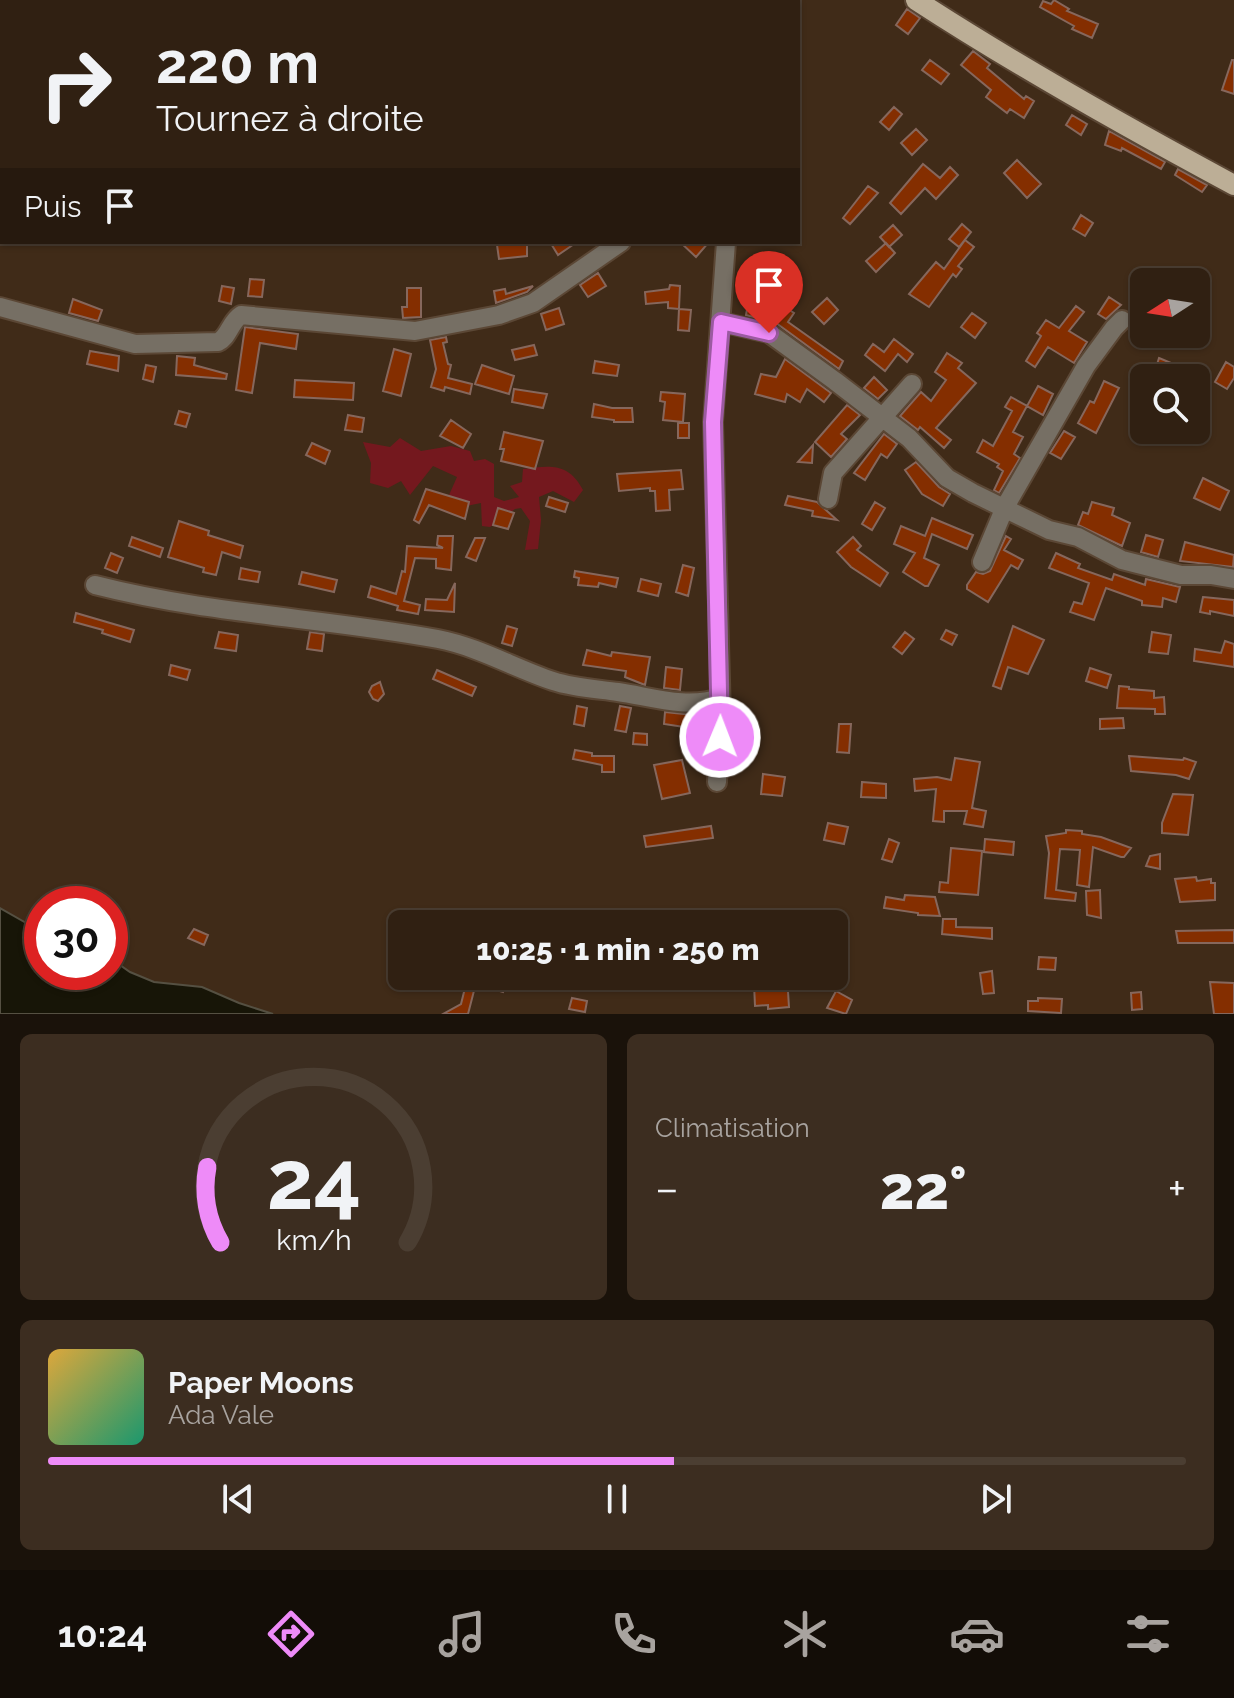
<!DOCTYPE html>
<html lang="fr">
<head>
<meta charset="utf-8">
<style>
  body { margin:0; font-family:Raleway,sans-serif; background:#3c2d20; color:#f1f3f6; height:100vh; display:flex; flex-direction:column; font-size:30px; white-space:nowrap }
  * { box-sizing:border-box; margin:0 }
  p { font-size:26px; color:#a8a39f }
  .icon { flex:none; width:44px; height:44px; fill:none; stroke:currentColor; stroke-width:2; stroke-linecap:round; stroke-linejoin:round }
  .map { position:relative; height:1014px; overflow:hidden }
  .sheet { display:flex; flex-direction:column; gap:20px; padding:20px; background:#1a120a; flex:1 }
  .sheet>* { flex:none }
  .hud { position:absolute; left:0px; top:0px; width:800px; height:244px; box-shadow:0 2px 6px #0004,0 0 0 2px #4b3e32; background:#302012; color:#f1f3f6; overflow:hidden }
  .needle { width:52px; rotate:258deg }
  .controls { position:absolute; left:1130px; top:268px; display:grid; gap:16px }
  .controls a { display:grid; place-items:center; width:80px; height:80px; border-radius:12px; background:#302012; box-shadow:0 2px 6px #0004,0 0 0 2px #4b3e32; font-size:40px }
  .speed { position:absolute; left:24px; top:886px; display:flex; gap:16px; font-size:40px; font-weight:700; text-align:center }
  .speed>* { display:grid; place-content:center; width:104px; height:104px; border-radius:50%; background:#302012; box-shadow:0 2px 6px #0004,0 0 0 2px #4b3e32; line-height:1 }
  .speed .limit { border:12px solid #d22; background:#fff; color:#111 }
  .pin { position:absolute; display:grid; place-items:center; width:68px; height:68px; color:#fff; margin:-82px -34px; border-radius:50% 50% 50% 0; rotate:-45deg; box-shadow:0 0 8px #0007 }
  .pin .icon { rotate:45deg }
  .me { position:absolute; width:88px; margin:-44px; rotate:1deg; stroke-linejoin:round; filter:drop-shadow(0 0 6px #0008) }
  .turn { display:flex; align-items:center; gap:28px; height:168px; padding:0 24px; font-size:36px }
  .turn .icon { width:104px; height:104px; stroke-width:2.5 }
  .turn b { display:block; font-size:56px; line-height:68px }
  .then { display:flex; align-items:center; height:76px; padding:0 24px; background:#0003; gap:16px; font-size:30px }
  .big { font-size:60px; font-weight:800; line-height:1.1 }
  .sheet .widget { flex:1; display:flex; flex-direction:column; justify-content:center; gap:12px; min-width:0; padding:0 28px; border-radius:12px; background:#3c2d20 }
  .sheet .dial { align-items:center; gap:0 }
  .dial svg { height:208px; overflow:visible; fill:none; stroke:#4b3e32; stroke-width:7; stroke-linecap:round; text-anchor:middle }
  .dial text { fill:#f1f3f6; stroke:none }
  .song { display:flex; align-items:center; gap:24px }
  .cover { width:96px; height:96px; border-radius:12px; background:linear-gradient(135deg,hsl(40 70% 55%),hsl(160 70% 35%)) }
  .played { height:8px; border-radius:4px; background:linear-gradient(90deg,#ee8bf8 55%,#4b3e32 55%) }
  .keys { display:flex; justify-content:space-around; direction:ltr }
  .heat { display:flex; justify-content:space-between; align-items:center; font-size:44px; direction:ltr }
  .sheet .tiles { flex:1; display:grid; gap:20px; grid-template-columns:1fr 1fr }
  .widget:last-child { grid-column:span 2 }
  .trip { position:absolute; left:388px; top:910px; width:460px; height:80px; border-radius:12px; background:#302012; box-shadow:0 2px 6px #0004,0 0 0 2px #4b3e32; font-weight:800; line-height:80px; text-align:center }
  .dock { display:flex; height:128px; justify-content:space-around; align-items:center; background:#130d07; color:#a8a39f }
  .dock .icon { width:56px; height:56px }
  .dock .selected { color:#ee8bf8 }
  .dock b { font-size:36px; color:#f1f3f6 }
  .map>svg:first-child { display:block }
</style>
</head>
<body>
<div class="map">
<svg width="1234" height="1014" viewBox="0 0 1234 1014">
  <rect width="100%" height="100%" fill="#402b18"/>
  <path fill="#74181e" d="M400,438L421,451L451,446L470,451L474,461L485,459L494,464V497L504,501L519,497L510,486L522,482L523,469C551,465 569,463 583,490L574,502L553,491L539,497L541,520L538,549L525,550L530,521L521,508L515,509L490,527L482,526L481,503L442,511L457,477L433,466L410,495L401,481L388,488L370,483L371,463L363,442L390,447Z"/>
  <path fill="#171507" stroke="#555042" stroke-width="2" d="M0,908L42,932V972H110V958L130,972L154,982L202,987L239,1003L273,1014H0Z"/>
  <path fill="#842e00" stroke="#86675c" stroke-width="2" d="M1054,0L1069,9L1067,11L1098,24L1092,38L1072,29L1074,26L1040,7L1043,1L1051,4Z
    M907,9L920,18L908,34L896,25Z
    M973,51L990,64L987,68L1024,99L1026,96L1034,101L1024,118L1010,109L1007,113L986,97L991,90L961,65Z
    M930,60L949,74L941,84L922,70Z
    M1232,60H1234V94L1222,90Z
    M894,107L902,114L889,130L880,122Z
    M1072,115L1087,124L1081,135L1066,125Z
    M916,129L927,140L912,155L901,143Z
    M1109,131L1165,162L1161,169L1122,148L1121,151L1105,145Z
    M1017,160L1041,184L1027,198L1004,173Z
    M923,164L940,178L950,167L958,175L936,199L925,188L901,214L890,203Z
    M1178,169L1207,185L1202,192L1175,175Z
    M868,186L878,193L850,224L843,218Z
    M1081,215L1093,223L1085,236L1073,229Z
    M962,224L971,232L959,247L949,239Z
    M893,225L902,235L889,247L880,237Z
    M965,240L974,247L958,266L962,269L956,277L953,274L929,307L909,294L936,262L944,269Z
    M508,242H527V256L499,259L497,245Z
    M550,242H577L558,255Z
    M680,242H709L696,257Z
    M886,243L895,253L876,272L866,261Z
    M1174,270L1194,282H1167Z
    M598,273L606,286L588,297L580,285Z
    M771,277L773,287L753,292L751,282Z
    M250,279L264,280L262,297L248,296Z
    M670,285L680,286L679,309L668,308V302L646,304L645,292L669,289Z
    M222,286L234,288L231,304L219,301Z
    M533,286L527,292L496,303L494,291L505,289L506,294Z
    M407,288H421V317L403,318L402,307H407Z
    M1109,297L1121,305L1106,319L1098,314Z
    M827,298L838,310L824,324L812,312Z
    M73,299L102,310L98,321L69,313Z
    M748,304L781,312L785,307L794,313L788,322L843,361L839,369L776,323L746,315Z
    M1076,306L1084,312L1069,331L1087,342L1074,363L1048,347L1035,367L1026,361L1041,336L1037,333L1046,320L1059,328Z
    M559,308L564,324L546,330L541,314Z
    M679,309L691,310L689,331L678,330Z
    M972,313L986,323L975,338L961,327Z
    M245,327L298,334L296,349L260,343L252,393L236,390Z
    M446,337L447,342L443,343L448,364L451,365L448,378L472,384L470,394L445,387L444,391L431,387L436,369L430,340Z
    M894,339L913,354L907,362L898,354L885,371L865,355L873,344L884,352Z
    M534,345L537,355L515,360L512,350Z
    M394,349L411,354L401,396L383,391Z
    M90,351L119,356L118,371L87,364Z
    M947,353L962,363L958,368L976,383L936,428L951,440L944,448L920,427L918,430L900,416L921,392L931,401L946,380L935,372Z
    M177,356L195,358L194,365L227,374L226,379L176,375Z
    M1159,358L1176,365L1171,378L1155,371Z
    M785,359L831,393L824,402L807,389L800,402L787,394L785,402L755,394L761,374L776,377Z
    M595,361L619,365L617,376L593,373Z
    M1226,362L1234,367V378L1227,389L1215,382Z
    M146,365L156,367L153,382L143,379Z
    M482,365L514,376L509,394L475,384Z
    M874,377L887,390L878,399L864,388Z
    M295,380L354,383L353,400L294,397Z
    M1104,381L1119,388L1096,433L1078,423L1090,401L1094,403Z
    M1038,386L1053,394L1043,415L1027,406Z
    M514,389L547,394L543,408L512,402Z
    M661,392L685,394L683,422L663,420L665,402L660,401Z
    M1011,397L1027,406L1013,432L1023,437L1014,454L1020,458L999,493L994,490L1003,471L997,467L999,464L977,452L983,440L993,446L1012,411L1005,407Z
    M594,404L612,408H632L633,422H614V420L592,417Z
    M847,405L860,415L841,434L847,439L831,457L815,442Z
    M179,411L190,414L186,427L175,424Z
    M348,415L364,418L362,432L345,430Z
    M451,420L471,434L463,448L440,436Z
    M678,423H689V438H678Z
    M1064,431L1075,437L1061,459L1050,453Z
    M504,432L543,441L535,469L501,461L504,449H500Z
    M884,434L897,444L887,458L881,454L865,480L854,473Z
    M312,443L330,451L325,464L306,455Z
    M813,445L812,463L798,462Z
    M916,462L939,487L950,494L943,506L922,494L905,470Z
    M681,470L683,489L669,490L670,510L656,511L655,491H650V488L619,491L617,474Z
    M1203,478L1229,491L1220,510L1194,498Z
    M426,489L469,502L465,519L429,505L419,523L414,520Z
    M788,496L817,502L837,520L812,516L813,511L785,505Z
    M549,497L568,503L565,512L546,506Z
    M875,502L885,508L872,530L862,524Z
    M1092,502L1114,508L1112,515L1130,523L1122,546L1078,525L1083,512L1088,514Z
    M498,508L514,513L508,529L493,525Z
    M932,518L973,535L967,549L932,534L924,558L939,565L928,586H925L903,572L915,553L894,544L901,526L925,536Z
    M179,521L209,531L208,535L243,546L240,558L222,552L216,575L203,572L204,568L168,557Z
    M1146,535L1163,540L1158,557L1141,552Z
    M438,536H453L451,570L436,568V559L415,558L404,601L420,605L418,614L397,610L398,606L368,597L371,586L396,594L402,571L405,572L407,546L443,548L437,545Z
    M1006,536L1011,539L1004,550L1023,560L1018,569L1011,565L988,602L967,589V585L976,572L983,574L990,571Z
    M132,537L163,548L160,557L129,546Z
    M853,537L861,546L857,550L888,573L880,586L851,567L837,552Z
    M475,538H485L476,561L466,557Z
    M1185,542L1234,555L1233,567L1180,561Z
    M111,553L123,558L117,573L105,568Z
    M1056,553L1080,564L1078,568L1112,580L1114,574L1145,585L1146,579L1180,587L1176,602L1163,598L1162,607L1142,605V601L1106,588L1094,620L1070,612L1074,602L1082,604L1089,583L1049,568Z
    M683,565L694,568L688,596L676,592Z
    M241,568L260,572L258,582L239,579Z
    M575,571L618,578L616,587L599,583L598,587L578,585L579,578L574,577Z
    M302,572L337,580L334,592L299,584Z
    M641,579L661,584L658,596L638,591Z
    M455,583L454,612L425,610L426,599L447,600Z
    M1203,597L1234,600V616L1210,611V614L1200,612Z
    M76,613L134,630L130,642L102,633L103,630L74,622Z
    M507,626L517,629L512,646L502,643Z
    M1013,626L1044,640L1028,674L1008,667L1001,689L993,686Z
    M946,630L957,635L952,645L941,639Z
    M219,632L238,635L236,651L215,648Z
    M310,632L324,634L322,651L307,649Z
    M905,632L914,639L902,654L893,647Z
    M1152,632L1171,635L1168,654L1149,652Z
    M1225,641L1234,644V667L1194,661L1195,649L1221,653Z
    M587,650L611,656L612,652L650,657L645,685L625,677L626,671L583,665Z
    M171,665L190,670L187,680L169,675Z
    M666,667L682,669L680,690L664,688Z
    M1090,668L1111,675L1107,688L1086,681Z
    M437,670L476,687L472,696L433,679Z
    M380,682L384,694L378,701L373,699L369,692L372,686Z
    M1119,686L1129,687V689L1154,691V698L1164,697L1165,714H1155V709L1117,708Z
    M577,706L587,708L584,726L574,724Z
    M620,706L631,708L626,732L615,730Z
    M665,712L693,715L691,728L664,724Z
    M1123,718L1124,728L1100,729V719Z
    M839,724H851L849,753L837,752Z
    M634,733L647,734V745L633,744Z
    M575,750L592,753V756H614V772H602V765L573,759Z
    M1129,756L1183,760L1184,758L1196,762L1189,779L1176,775L1131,771Z
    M955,758L980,762L972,808L986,811L983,827L964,824L967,811H944V822L933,821L936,789L915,791L914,779L937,777L951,780Z
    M682,760L690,793L662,799L654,765Z
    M763,774L785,777L782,796L761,794Z
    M862,782L886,784V798L861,797Z
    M1173,794L1193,795L1188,835L1162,833V823Z
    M828,823L848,827L844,844L824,840Z
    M711,826L713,838L646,847L644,836Z
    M1066,830L1082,831V834L1101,837L1131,848L1124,857H1121L1093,847L1089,887L1077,885L1080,850L1060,849L1056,890L1076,893L1075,901L1045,898L1049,853L1046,836L1066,833Z
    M889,839L899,843L892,862L882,859Z
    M985,839L1014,842L1013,855L984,852Z
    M951,848L982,851L978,895L939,892L940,882L948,883Z
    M1160,854V869L1146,866L1150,856Z
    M1196,877L1197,881L1211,879V883H1215V900L1180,902L1175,879Z
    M1100,890L1101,918L1087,915L1086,891Z
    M905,895L935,897L940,916L918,915V913L884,908L886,897L904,900Z
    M943,919H956V927L992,928V939L942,934Z
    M194,929L208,935L204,945L188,938Z
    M1234,930V943H1178L1176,931Z
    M1039,957L1056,958L1055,970L1038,969Z
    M992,971L994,993L983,994L980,973Z
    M496,976H507L503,992L493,989Z
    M770,976H816L810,988L787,976L789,1007L768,1009V1005L755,1006L754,984H769Z
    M467,980L476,983L468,1014H443L461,1004Z
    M1210,982L1234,983V1014H1214Z
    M836,991L852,1000L846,1014L827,1008Z
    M1141,992L1142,1009L1132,1010L1131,993Z
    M572,998L587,1001L585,1012L569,1009Z
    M1038,998L1062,999L1061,1013L1028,1011V1001H1038Z"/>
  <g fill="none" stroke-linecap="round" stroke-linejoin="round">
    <g stroke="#5b4735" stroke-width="22">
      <path id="minor" d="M715,0V2
        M0,307L135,344L218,342C229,337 230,322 241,315L415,331L499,315L533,303L621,242
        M721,322L769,333L835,381L909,438L947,478L973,493L1049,530L1078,537L1122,560L1181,575H1211L1234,579
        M828,499L833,473L912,384
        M982,562L1005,507L1086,366L1114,328L1122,320
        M95,585C208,614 324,618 438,639C479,647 514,668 553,681C574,688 597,689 618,692C652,697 687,709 720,698
        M717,782L721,717L713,422L726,242"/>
    </g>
    <g stroke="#5b4735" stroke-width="24">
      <path id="major" d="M916,0C1019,67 1126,127 1234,185"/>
    </g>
    <use href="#minor" stroke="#766f64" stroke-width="18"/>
    <use href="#major" stroke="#bcae96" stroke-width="20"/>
  </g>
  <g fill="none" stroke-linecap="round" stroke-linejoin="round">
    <g stroke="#9b5aa1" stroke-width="20">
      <path id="route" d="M720,737L713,422L721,322L769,333"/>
    </g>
    <use href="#route" stroke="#ee8bf8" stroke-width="14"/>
  </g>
</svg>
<div class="controls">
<a><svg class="needle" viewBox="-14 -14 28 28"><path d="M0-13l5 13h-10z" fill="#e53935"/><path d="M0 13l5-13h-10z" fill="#a8a39f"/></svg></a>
<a><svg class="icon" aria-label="search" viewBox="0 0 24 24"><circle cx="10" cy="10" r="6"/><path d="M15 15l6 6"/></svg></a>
</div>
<div class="speed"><div class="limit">30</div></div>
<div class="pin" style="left:769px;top:333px;background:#d93025"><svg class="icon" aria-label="arrive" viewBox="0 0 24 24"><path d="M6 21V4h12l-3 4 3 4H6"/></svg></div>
<svg class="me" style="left:720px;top:737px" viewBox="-20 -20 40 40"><circle r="17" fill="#ee8bf8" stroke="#fff" stroke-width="3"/><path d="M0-11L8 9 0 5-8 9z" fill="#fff"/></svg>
<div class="trip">10:25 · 1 min · 250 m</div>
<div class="hud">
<div class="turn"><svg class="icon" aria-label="right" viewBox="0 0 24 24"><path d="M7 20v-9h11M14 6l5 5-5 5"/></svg><div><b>220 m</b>Tournez à droite</div></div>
<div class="then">Puis<svg class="icon" aria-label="arrive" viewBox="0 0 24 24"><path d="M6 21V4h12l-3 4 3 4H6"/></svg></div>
</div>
</div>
<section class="sheet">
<div class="tiles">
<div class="widget dial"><svg viewBox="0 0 100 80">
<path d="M14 69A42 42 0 1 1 86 69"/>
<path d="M14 69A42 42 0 0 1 9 40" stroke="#ee8bf8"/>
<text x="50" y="56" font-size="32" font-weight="700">24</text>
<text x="50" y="72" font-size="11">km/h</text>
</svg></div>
<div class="widget"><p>Climatisation</p>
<div class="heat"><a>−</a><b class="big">22°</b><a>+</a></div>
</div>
<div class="widget">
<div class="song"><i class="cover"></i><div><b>Paper Moons</b><p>Ada Vale</p></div></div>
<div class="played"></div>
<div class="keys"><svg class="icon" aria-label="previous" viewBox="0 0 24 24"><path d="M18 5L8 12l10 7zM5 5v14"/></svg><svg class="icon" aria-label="pause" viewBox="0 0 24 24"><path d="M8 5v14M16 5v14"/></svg><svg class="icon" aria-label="next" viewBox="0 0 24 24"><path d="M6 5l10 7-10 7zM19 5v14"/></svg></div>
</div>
</div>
</section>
<nav class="dock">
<b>10:24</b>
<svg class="icon selected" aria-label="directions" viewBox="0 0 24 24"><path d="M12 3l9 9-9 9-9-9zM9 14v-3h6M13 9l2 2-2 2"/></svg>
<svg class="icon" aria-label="music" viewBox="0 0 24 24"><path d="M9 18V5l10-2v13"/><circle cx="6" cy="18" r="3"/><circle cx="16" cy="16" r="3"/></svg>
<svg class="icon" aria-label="phone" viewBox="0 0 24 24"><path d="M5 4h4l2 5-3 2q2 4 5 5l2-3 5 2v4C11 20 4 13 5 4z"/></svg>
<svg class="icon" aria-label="climate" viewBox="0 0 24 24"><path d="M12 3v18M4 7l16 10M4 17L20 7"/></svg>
<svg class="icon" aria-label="car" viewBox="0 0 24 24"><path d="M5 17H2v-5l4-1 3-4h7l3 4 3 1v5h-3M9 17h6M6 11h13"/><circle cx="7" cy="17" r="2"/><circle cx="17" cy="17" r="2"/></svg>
<svg class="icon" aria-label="filters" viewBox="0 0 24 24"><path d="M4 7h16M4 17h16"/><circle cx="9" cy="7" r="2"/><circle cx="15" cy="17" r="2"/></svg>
</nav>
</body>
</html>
